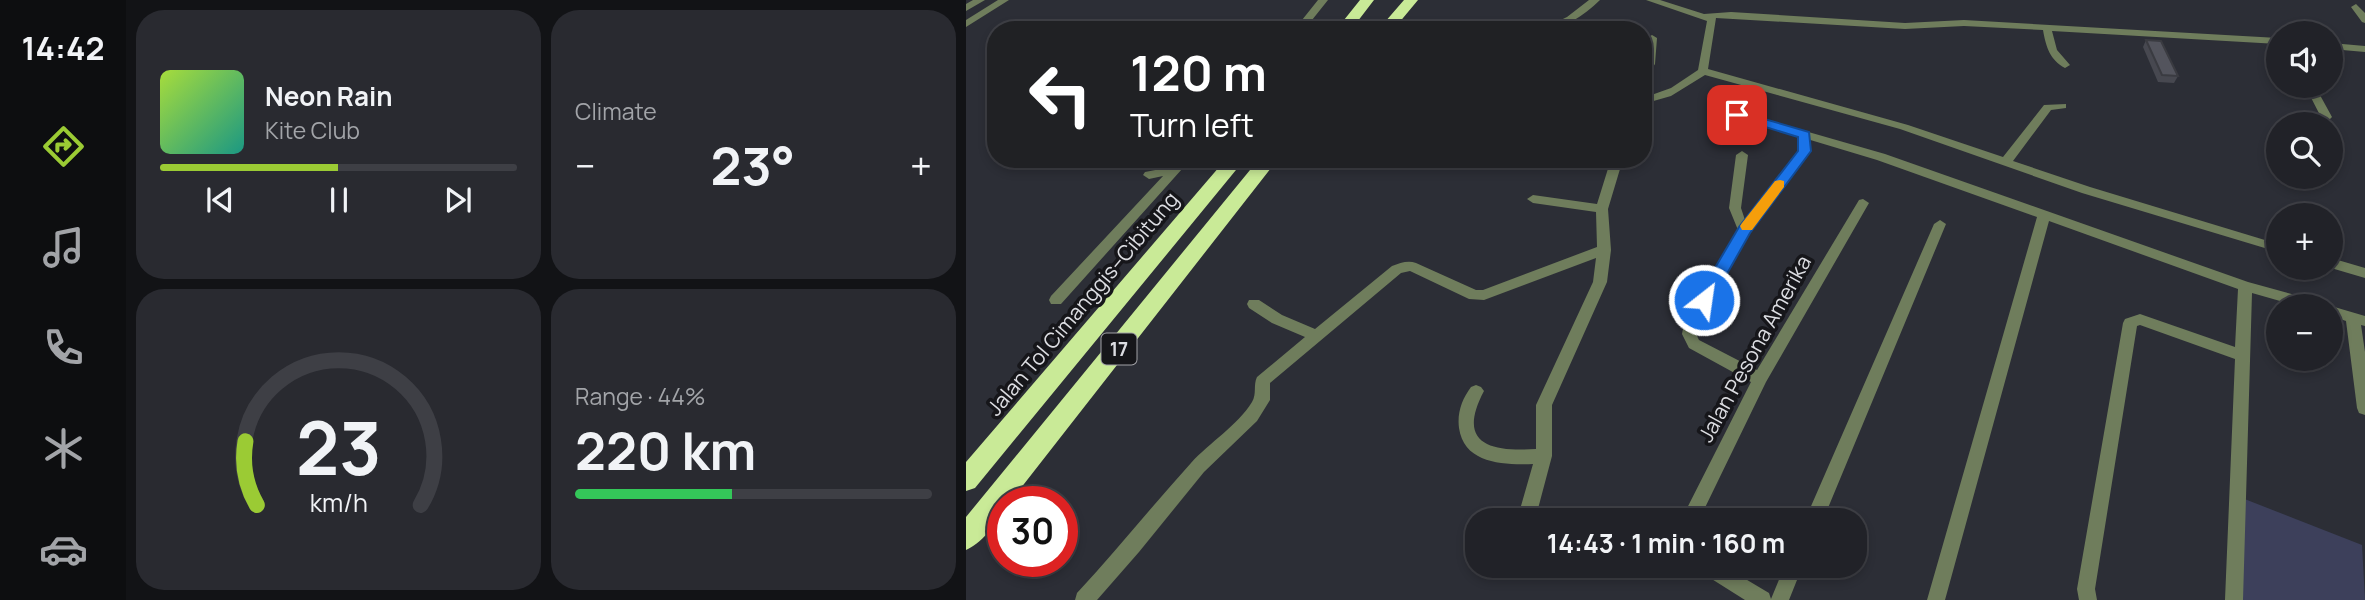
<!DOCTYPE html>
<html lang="en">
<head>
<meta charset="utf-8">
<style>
  body { margin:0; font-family:Manrope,sans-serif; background:#292a30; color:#f1f3f6; height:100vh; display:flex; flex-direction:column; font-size:26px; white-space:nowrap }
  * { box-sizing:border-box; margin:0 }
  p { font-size:23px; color:#a2a4a8 }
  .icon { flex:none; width:38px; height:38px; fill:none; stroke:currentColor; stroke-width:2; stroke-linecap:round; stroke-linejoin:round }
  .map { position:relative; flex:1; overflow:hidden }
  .side { display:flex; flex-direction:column; gap:10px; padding:10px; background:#121316; width:840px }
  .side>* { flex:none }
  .guide { position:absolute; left:21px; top:21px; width:665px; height:147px; border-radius:28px; box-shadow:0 4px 10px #0003,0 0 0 2px #3e3f45; background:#202124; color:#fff; overflow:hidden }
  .fabs { position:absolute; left:1300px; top:21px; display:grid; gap:14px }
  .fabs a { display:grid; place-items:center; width:77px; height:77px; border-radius:50%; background:#212228; box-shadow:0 4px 10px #0003,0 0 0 2px #3e3f45; font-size:35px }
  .speed { position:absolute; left:21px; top:486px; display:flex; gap:14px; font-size:35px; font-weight:700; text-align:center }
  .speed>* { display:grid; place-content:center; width:91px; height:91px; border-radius:50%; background:#212228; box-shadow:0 4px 10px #0003,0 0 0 2px #3e3f45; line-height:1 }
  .speed .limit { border:10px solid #d22; background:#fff; color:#111 }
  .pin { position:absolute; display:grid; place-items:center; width:60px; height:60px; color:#fff; margin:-30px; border-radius:14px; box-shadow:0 4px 10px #0006 }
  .me { position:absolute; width:77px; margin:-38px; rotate:30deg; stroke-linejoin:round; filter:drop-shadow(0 0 5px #0008) }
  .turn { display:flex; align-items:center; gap:24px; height:147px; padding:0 28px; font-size:32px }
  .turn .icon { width:91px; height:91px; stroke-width:2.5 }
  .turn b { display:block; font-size:49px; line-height:60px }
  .big { font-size:52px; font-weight:700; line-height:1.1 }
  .side .card { flex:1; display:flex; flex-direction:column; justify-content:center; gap:10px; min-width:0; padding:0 24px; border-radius:28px; background:#292a30 }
  .side .dial { align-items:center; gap:0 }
  .dial svg { height:182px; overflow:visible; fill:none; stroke:#3e3f45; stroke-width:7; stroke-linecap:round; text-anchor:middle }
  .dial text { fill:#f1f3f6; stroke:none }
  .song { display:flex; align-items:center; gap:21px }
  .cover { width:84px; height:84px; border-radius:10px; background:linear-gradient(135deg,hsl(80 70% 55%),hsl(170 70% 35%)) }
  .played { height:7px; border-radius:4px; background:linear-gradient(90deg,#9bcb34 50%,#3e3f45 50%) }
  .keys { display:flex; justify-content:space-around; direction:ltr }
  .heat { display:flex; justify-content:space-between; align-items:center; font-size:38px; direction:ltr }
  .charge { height:10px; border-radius:5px; background:linear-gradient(90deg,#34c759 44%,#3e3f45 0) }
  .side .tiles { flex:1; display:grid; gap:10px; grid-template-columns:repeat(2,1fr) }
  .trip { position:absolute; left:499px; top:508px; width:402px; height:70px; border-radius:28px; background:#212228; box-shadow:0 4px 10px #0003,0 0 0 2px #3e3f45; font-weight:700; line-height:70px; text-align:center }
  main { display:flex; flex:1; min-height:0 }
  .tabs { display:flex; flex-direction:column; width:126px; justify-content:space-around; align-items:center; background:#0d0e10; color:#a2a4a8 }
  .tabs .icon { width:49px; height:49px }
  .tabs .on { color:#9bcb34 }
  .tabs b { font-size:32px; color:#f1f3f6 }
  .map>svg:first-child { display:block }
</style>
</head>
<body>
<main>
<nav class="tabs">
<b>14:42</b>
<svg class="icon on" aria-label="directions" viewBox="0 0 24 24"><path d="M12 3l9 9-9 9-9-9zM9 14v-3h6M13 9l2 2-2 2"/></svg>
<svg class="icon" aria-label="music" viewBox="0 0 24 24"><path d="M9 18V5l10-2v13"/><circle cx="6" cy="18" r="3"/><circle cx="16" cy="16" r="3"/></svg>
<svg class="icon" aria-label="phone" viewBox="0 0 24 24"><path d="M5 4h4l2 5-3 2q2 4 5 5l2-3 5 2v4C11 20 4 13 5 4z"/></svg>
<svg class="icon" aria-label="climate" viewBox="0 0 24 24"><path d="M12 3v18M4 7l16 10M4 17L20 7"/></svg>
<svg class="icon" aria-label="car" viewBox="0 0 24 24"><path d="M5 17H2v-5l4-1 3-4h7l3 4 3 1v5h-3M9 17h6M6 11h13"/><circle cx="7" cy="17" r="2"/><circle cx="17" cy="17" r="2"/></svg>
</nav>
<section class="side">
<div class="tiles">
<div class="card">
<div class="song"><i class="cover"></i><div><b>Neon Rain</b><p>Kite Club</p></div></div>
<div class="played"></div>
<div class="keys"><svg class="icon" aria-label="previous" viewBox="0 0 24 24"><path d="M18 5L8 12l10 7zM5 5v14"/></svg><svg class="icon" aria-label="pause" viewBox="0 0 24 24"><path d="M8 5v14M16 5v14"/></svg><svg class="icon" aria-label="next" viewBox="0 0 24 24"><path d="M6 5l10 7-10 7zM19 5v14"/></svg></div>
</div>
<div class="card"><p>Climate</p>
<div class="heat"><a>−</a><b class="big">23°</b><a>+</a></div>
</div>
<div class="card dial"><svg viewBox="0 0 100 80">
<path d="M14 69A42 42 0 1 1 86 69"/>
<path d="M14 69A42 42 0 0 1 9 41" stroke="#9bcb34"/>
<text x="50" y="56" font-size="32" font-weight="700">23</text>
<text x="50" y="72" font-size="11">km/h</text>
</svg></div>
<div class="card"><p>Range · 44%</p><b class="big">220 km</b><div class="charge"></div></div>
</div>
</section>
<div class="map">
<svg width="1399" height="600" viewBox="0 0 1399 600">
  <rect width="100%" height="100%" fill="#2c2e36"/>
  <path fill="#3d405b" d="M1276,498L1396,545L1399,600H1274Z"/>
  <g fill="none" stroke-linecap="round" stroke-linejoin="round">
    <path fill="#6f7d5c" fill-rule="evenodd" d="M352,0H362L338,30H328Z
      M623,0H634C617,16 598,30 574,30L601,17Z
      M680,0H694L738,14L765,12L939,23L998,20L1312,38V44L1086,31L1091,50L1104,65L1099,68C1084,60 1080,47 1077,30L998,26L939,29L750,18L742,69L942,125L1037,157L1078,105L1100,104V108L1085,110L1047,161L1124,187L1312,244V252L1116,193L934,129L739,75L705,96L677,104V98L705,88L732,70L741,21Z
      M1390,4L1399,13V23L1396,22L1385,7Z
      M496,22L508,28L510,30C503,30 496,31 491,25Z
      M686,35L691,38L689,64L681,76L677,77L681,38Z
      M1365,43L1399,46V52L1365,49Z
      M1339,86H1349L1366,117L1364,119H1356Z
      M749,105L919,154L1282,282L1354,302L1356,306H1332L1286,293L1277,600H1259L1269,359L1174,325L1171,326L1129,589L1131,600H1113L1111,589L1157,323L1159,319L1174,314L1269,347L1272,289L1083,221L979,600H961L1071,217L911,160L745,110L744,108Z
      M838,147L844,151L783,232L732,323L730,334L733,340L791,370L893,200L897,199L903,203L800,382L733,520H715L785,382L723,348L716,334L718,323L772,230L763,208L770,155L776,151L782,155L775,208L779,220L834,148Z
      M212,159H225L95,304H85L83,300L85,296L197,176L183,179L177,175L179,172L205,167Z
      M645,159H657L642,209L645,250L641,282L586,405V456L569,520H551L567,464C538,465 498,464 493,428C491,413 496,399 505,387L510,385L515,387L518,391C490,444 524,452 570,449V405L627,282L630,258L518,300L503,299L444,271L435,273L304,383V400L291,421L238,472L173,552L131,600H109L111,593C150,551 186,506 225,463C244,442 271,426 286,402C291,394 287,385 291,377L339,337L306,323L283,308L281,304L283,300H293L316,315L349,329L426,266C434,263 442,260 450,263L510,290H517L631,247L630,212L567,203L561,199L567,195L631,204Z
      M974,220L980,224L857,520H839L968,224Z
      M1365,258L1399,268V278L1365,268Z
      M1363,306H1365L1399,316V326L1395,325L1399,352V415L1393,413L1391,408L1380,321L1365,316V306Z
      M730,565H756L803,593L805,599L819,565H837L823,600H779L733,571Z"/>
    <path fill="#6f7d5c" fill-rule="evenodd" d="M7,0H19L0,11V4Z
      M32,0H43L0,27V20Z"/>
    <path fill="#c9ea97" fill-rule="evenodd" d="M394,0H408L385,30H370Z
      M438,0H452L427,30H412Z
      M260,159H279L9,488L0,491V462Z
      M293,159H312L44,502H37C37,519 15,544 0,550V517Z"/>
  </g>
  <path fill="#474850" d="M1180,40L1212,76L1208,83L1192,82L1177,47Z"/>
  <path fill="#53545d" stroke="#3a3b41" stroke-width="2" d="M1180,40L1195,41L1212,76L1196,75Z"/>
  <path fill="#1a73e8" stroke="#114b97" stroke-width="2" d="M771,111L843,132L845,151L784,233L744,304L738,306L730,300L773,227L832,151V137L767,117V112Z"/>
  <path fill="#f59e0b" d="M814,180L818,181V187L786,230H776L774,226L776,223L809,181Z"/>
  <g text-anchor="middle" stroke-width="7" stroke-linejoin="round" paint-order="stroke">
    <rect fill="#16161a" stroke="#a1a1a6" stroke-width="2" x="135.5" y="333.5" width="35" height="31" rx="5"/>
    <g font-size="19" font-weight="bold" fill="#dcdde2">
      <text x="153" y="356">17</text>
    </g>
    <g font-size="21" fill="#dcdde2" stroke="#16161a">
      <text transform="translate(117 304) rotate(-50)" y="7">Jalan Tol Cimanggis–Cibitung</text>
      <text transform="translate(789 349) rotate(-61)" y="7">Jalan Pesona Amerika</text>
    </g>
  </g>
</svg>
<div class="fabs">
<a><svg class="icon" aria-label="sound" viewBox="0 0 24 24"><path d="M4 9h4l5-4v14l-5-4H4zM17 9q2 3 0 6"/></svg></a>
<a><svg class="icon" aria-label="search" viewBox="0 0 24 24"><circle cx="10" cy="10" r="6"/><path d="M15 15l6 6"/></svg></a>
<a>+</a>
<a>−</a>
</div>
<div class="speed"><div class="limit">30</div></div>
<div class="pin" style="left:771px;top:115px;background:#d93025"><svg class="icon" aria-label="arrive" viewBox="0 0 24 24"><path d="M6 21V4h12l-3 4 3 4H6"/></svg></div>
<svg class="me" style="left:738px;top:300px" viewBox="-20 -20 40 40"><circle r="17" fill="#1a73e8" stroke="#fff" stroke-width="3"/><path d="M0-11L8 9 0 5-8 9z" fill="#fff"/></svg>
<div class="trip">14:43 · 1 min · 160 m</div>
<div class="guide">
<div class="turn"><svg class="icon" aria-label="left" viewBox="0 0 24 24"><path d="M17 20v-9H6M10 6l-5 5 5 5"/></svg><div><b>120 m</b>Turn left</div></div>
</div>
</div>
</main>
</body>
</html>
